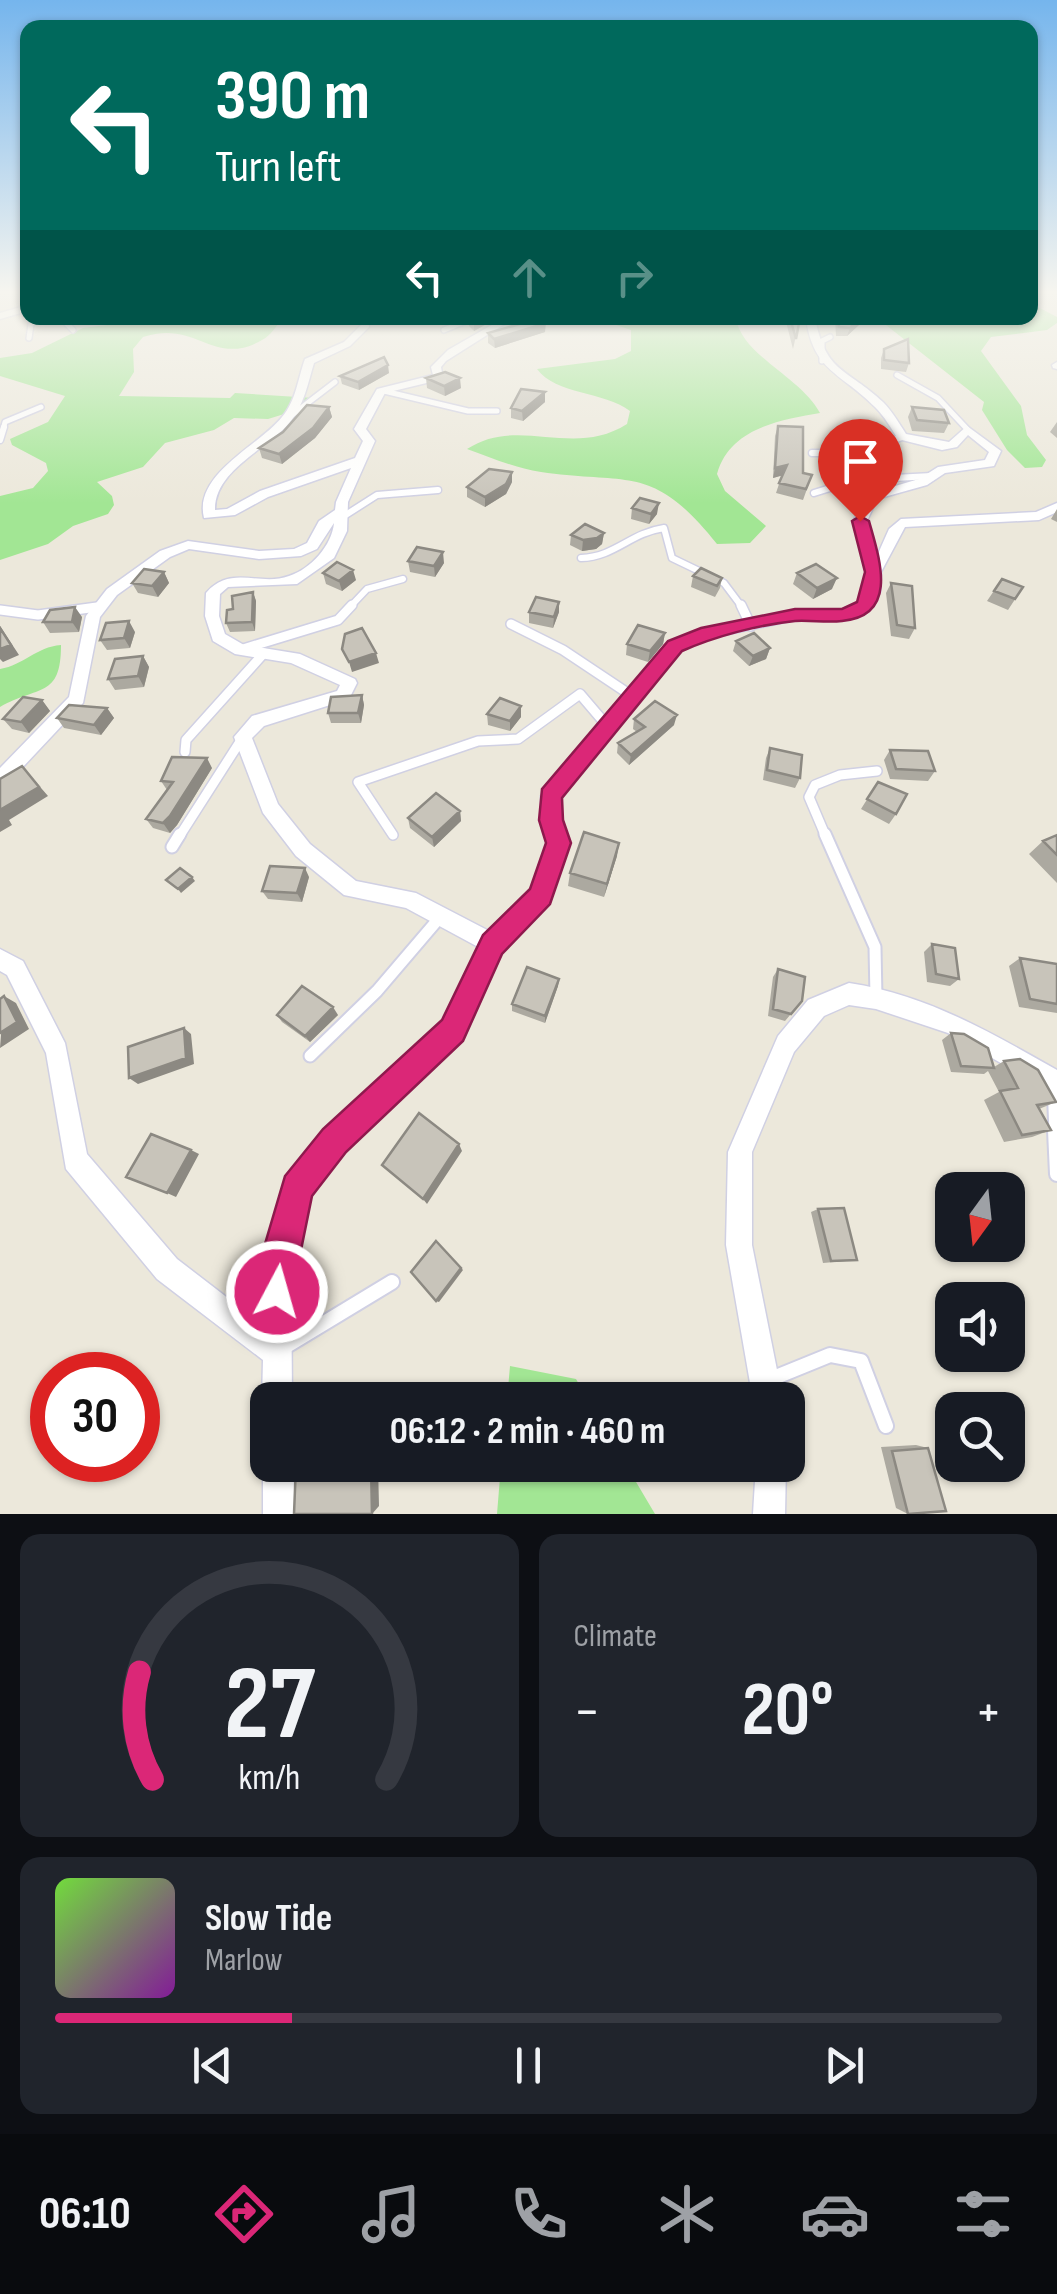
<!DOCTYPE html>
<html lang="en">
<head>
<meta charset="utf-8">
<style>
  body { margin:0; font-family:"Sofia Sans Condensed",sans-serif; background:#20242c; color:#f1f3f6; height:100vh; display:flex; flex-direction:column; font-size:38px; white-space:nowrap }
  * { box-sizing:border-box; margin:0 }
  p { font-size:32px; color:#9ea1a6 }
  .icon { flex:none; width:55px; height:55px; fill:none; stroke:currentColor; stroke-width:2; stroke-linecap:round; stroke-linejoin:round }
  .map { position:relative; height:1514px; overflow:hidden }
  .sheet { display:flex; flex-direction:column; gap:20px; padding:20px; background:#0d0f14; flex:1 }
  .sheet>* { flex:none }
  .top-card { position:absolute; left:20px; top:20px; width:1018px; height:305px; border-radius:20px; box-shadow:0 2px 8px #0004; background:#00695c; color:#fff; overflow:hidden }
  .needle { width:65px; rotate:195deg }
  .fabs { position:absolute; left:935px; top:1172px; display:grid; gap:20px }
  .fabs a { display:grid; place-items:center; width:90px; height:90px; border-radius:20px; background:#171b24; box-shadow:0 2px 8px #0004; font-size:50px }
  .speed { position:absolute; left:30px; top:1352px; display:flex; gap:20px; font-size:50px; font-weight:700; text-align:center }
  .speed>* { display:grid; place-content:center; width:130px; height:130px; border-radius:50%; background:#171b24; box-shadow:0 2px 8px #0004; line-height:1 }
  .speed .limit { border:15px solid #d22; background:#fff; color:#111 }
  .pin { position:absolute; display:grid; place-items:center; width:85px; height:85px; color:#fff; margin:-102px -42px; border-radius:50% 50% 50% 0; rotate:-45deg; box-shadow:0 0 10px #0007 }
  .pin .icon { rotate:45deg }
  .me { position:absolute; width:110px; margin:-55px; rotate:6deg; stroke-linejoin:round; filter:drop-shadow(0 0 8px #0008) }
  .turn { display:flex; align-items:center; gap:35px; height:210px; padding:0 30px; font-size:45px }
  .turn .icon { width:130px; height:130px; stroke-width:2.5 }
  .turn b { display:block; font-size:70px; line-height:85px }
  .lanes { display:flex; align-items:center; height:95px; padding:0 30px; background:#0003; justify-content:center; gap:50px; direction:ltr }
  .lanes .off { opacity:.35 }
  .big { font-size:75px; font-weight:700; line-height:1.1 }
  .sheet .widget { flex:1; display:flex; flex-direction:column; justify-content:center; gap:15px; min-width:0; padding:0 35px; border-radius:20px; background:#20242c }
  .sheet .dial { align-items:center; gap:0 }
  .dial svg { height:260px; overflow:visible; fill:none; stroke:#363941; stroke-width:7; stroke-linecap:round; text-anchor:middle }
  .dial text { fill:#f1f3f6; stroke:none }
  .song { display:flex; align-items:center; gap:30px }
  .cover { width:120px; height:120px; border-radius:15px; background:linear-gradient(135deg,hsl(100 70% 55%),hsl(290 70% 35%)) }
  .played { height:10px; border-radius:5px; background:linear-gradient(90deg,#db2777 25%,#363941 25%) }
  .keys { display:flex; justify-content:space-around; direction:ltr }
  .heat { display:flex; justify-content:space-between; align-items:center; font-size:55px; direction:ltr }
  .sheet .tiles { flex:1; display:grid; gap:20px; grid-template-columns:1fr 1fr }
  .widget:last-child { grid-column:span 2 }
  .trip { position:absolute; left:250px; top:1382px; width:555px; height:100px; border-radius:20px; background:#171b24; box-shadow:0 2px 8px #0004; font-weight:700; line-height:100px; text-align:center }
  .tabs { display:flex; height:160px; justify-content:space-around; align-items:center; background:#090b0e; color:#9ea1a6 }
  .tabs .icon { width:70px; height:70px }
  .tabs .current { color:#db2777 }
  .tabs b { font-size:45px; color:#f1f3f6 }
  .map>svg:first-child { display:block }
</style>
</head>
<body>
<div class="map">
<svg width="1057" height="1514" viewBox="0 0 1057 1514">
  <rect width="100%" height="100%" fill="#ece8db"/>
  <path fill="#a2e694" d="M1030,303L1057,317V323L1047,330L991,337L981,351L1021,406L1027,435L1046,460L1042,467L1025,468L1007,450L982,410L984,402L877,318H1030Z
    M162,318H284C276,325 271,336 262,340C213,368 197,319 143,337L133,349L134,372L119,396L230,398L235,393L314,398L307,407L268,419L234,418L214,430L165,443L143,467L97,482L112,496L114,505L108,514L73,526L48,544L0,560V496L33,488L48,471L46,463L12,445L10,439L48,422L65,396L0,376V358L32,353L83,328Z
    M595,318H736C741,355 801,377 820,413C780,420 730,428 717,474L725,491L766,526L750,543L717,544C652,463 631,485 541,472C515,468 492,458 467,449C519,415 572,459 627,424L630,411C604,391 556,395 537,369L615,359L631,351V330Z
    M61,645C61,699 38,685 0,707V669C24,665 36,647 61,645Z
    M510,1366L576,1379L588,1400H507Z
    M501,1465H626L655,1514H497Z"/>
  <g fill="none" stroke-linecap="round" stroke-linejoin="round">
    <g stroke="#d0d0e3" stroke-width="8">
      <path id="lane-far4" d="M73,330L67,324L74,318
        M444,330L473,318
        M29,338L32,318
        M822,361V341L830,337
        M897,375L938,398L967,429
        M384,391L468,411H497
        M288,418L335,382
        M3,430L5,422L41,407"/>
    </g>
    <g stroke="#d0d0e3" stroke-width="9">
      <path id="lane-far3" d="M0,440L4,427
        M812,453H858L902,437
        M814,493L856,480L932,476
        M341,518L377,495L438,490
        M581,558C615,557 630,533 664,528L672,558L724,583L742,607
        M350,607L367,589L403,579"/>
    </g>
    <g stroke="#d0d0e3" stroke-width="12">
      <path id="lane-far2" d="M741,605L751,626
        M0,610L38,615L97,607
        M511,624L563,650L635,698
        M243,649L338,620L352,605
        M185,752L186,740L264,653
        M393,835L358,782L478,741L518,739L580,694L609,728
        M179,837L243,737
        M826,837L809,797L815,785L840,775L877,771"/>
    </g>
    <g stroke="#d0d0e3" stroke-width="15">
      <path id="lane-far1" d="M825,834L875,947L876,998
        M172,847L180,834
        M310,1056L377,991L441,916
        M1053,1083L1055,1133"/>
    </g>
    <g stroke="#d0d0e3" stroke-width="18">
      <path id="lane" d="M1055,1130L1057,1174
        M283,1348L392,1282
        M771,1379L830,1355L861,1361L886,1426"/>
    </g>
    <g stroke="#d0d0e3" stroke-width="3">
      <path id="street" d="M28,305V311L0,319V313Z
        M360,318H368L369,327L350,346L314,363C308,383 304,405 290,422C268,449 214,470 215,510L227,509L260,491L355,458L363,441L354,429L377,389L433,375L431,367L448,350L504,318H514L446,361L441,367L443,379L385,393L366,429L375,441L348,502L347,531L334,558L297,584L228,587L220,594L219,616L225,634L244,645L300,654L355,679L357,683L349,699L264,726L252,738L278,804L310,844L356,881L416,893L491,932L533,891L548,843L542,820L541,796L544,791L670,642L701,630L795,610H843L859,603L866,592L867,572L853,521L868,494L919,479L938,467L985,460L989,452L968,435L957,447L942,450L898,439C891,428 885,417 875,407C842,373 813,372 806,318H815C826,374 847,368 883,402C892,411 899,423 906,434L949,442L967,426L1001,451L994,466L945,473L927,485L877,499L867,521L877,556L889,529L901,519L1036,512L1057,503V512L1039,520L905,527L881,572L880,592L869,609L845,620H795L705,639L680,650L559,798L560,820L568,843L548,902L500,951L461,1038L344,1150L308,1193L291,1261L292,1400H268V1411L262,1400L263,1360L157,1279L66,1169L46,1053L7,975L0,971V949L23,961L65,1043L87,1154L177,1259L263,1325L265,1261L288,1178L326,1132L445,1022L480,948L406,908L344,895L296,856L263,813L234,737L252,716L337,691L340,685L291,663L235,654L213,641L205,616L206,593C231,564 260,587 289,576C311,569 332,545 334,523L317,549L301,556L259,559L189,549L170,557L117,595L100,617L83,703L6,785L0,787V768L69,697L86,616L107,589L160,551L188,541L259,551L294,549L307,543L319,521L335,510L336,502L351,468L268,497L235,515L204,518C193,474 259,446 282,417C296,401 298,378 305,359L344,342L361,325Z
        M1057,362V369L1053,368L1052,365Z
        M849,983C927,995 990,1032 1057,1070V1095L948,1033L876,1009L849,1005L824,1016L794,1052L752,1152V1245L783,1400H753L726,1245L728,1152L778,1036L808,1000Z
        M267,1454L268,1465H293L295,1514H263V1465Z
        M756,1465H786L785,1514H753Z"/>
    </g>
    <use href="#lane-far4" stroke="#fff" stroke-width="5"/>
    <use href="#lane-far3" stroke="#fff" stroke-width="6"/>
    <use href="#lane-far2" stroke="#fff" stroke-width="9"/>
    <use href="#lane-far1" stroke="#fff" stroke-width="11"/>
    <use href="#lane" stroke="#fff" stroke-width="14"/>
    <use href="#street" fill="#fff" fill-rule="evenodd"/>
  </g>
  <path fill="#aca9a0" d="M469,318H497L474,331L469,326Z
    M785,318H800L793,349Z
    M835,318H862L860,324L847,336H836Z
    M527,322L545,332L495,348L488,343V333Z
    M884,349L909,363L906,372L881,369V358Z
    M389,373L359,390L342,384L340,376Z
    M426,378L461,388L445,396L427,388Z
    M545,392V402L523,421L511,418V408Z
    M329,407L332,417L315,438L282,464L262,458L259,448Z
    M912,407L949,423L944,433L912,431L908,417Z
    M1057,422V438L1050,432Z
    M778,426L803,473L812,475L803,500L776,493L782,475L773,478L775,436Z
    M512,482L506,494L485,507L467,497V487Z
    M632,508L657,514L649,524L631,519Z
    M1057,509V522L1051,519Z
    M604,533L602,544L596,549L582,551L570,545L571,535Z
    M408,561L444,563L435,577L410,572Z
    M164,572L169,583L158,597L138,593L132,583Z
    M323,573L356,580L342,591L326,584Z
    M797,573L832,589L813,599L793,584Z
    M693,576L722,578L720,588L715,597L691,587Z
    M1002,579L1023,587L1008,610L987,601Z
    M891,583L915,628L909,639L891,636L886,593Z
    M253,592L256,601L255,631L230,632L226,623Z
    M559,602V612L553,628L529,623V612Z
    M82,617L79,632L50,633L43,622Z
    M135,632L130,648L107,650L100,640Z
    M665,633L663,644L648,662L626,655L627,644Z
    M736,641L770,648L766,659L749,666L733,651Z
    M143,656L149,667L144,687L115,690L108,679Z
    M362,695L364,705L361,723H331L328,713Z
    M42,700L50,711L29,733L12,729L3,719Z
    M521,706V717L510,731L488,725L487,714Z
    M107,708L114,718L101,735L64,728L57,718Z
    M634,719L674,725L629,765L617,753L618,743L637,732L633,729Z
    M770,748L800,778L795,788L763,780L766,758Z
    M890,750L935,771L928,781L890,779L884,760Z
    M212,768L177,825L170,833L153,828L146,819L167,790L161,781Z
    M878,782L896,814L889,824L861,809Z
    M460,811L461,821L434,847L410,828L408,818Z
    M1057,835V883L1029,854L1043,841Z
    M617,856L604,897L568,886L570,873Z
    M309,877L302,902L268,899L262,891Z
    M932,944L959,979L950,986L927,982L924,952Z
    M1020,958L1057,964V1013L1019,1007L1009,966Z
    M778,969L802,1001L785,1021L768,1016L773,977Z
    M559,979L558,986L545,1023L512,1011V1004Z
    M277,1015H338L310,1042L282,1022Z
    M951,1033L994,1067L1004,1061L1056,1102L1039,1109L1051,1130L1032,1137L1004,1142L984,1100L999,1092L988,1071L984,1074L951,1072L942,1040Z
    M818,1209L857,1260L823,1263L811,1212Z
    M916,1445L928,1448L908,1514L896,1508L881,1447Z"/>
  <path fill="#8c8982" d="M482,318H497L474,331V322Z
    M860,318H862L860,324L847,336L850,328Z
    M546,323L545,332L495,348L494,339Z
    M388,365L389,373L359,390L358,382Z
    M460,378L461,388L445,396L444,386Z
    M545,392V402L523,421L522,411Z
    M329,407L332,417L315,438L282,464L279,454Z
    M787,465L784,475L773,478L775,468Z
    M512,472V482L506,494L485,507V497Z
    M659,503L657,514L649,524L651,514Z
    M604,533L602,544L596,549L582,551L583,540Z
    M443,552L444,563L435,577L434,566Z
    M353,570L356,580L342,591L339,581Z
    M164,572L169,583L158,597L152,586Z
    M837,578L832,589L813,599L817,588Z
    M253,592L256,601L255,631L252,622Z
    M559,602V612L553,628L554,617Z
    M75,607L82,617L79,632L72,622Z
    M129,621L135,632L130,648L124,638Z
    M0,626L19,655L3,662L0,659Z
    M665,633L663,644L648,662L650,651Z
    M770,648L766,659L749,666L753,656Z
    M376,653L379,663L352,672L349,662Z
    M143,656L149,667L144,687L138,676Z
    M362,695L364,705L361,723L358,713Z
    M42,700L50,711L29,733L21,722Z
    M521,706V717L510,731V721Z
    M107,708L114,718L101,735L94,725Z
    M677,715L674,725L629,765L631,755Z
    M207,758L212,768L177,825L170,833L163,823Z
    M22,766L48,796L9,820L12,825L0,832V810Z
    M460,811L461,821L434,847L432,837Z
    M619,843L617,856L604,897L607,884Z
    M305,868L309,877L302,902L297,893Z
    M192,877L195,881L181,893L178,889Z
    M559,979L558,986L545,1023V1016Z
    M4,996L16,1003L29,1029L0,1048Z
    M333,1007L338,1015L310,1042L305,1036Z
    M184,1028L191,1034L194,1064L138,1084L129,1078Z
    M459,1144L462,1151L427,1204L423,1199Z
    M191,1150L199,1154L176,1197L167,1193Z
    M436,1241L463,1270L439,1302L436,1301Z
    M371,1465H378L379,1506L372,1514Z"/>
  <path fill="#c8c4ba" stroke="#8c8982" stroke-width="2.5" d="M469,318H482L474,322Z
    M529,318H539L546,323L494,339L488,333L527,322Z
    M790,318H800L796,339Z
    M838,318H860L850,328L839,327Z
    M908,339L909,363L884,360V349Z
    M384,357L388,365L358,382L340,376Z
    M445,372L460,378L444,386L426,378Z
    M521,389L545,392L522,411L511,408Z
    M307,405L329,407L313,428L279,454L259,448L283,432Z
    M912,407L944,410L949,423L917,420Z
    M778,426L803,427V473L812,475L806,489L779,483L787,465L775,468Z
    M489,469L512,472L506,484L485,497L467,487Z
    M640,498L659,503L651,514L632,508Z
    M585,524L604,533L597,538L583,540L571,535Z
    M417,547L443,552L434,566L408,561Z
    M337,562L353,570L339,581L323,573Z
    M816,564L837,578L817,588L797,573Z
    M701,568L722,578L717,586L693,576Z
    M144,569L164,572L152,586L132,583Z
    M1002,579L1023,587L1015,599L994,591Z
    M891,583L912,586L915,628L897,625Z
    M253,592L252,622L226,623L227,610L233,609L232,596Z
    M536,597L559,602L554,617L529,612Z
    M75,607L72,622H43L50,610Z
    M129,621L124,638L100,640L106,623Z
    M638,625L665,633L650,651L627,644Z
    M0,628L11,645L0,649Z
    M362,628L376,653L349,662L342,649L345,634Z
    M754,633L770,648L753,656L736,641Z
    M143,656L138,676L108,679L115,659Z
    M362,695L358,713H328L331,697Z
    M23,697L42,700L21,722L3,719Z
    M500,698L521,706L510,721L487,714Z
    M655,701L677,715L631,755L618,743L645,727L634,719Z
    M69,705L107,708L94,725L57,718Z
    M770,748L802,755L800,778L767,770Z
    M890,750L928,751L935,771L896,769Z
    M172,757L207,758L170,816L163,823L146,819L173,782L161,781Z
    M22,766L39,787L0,810V779Z
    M878,782L907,794L896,814L867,799Z
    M436,793L460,811L432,837L408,818Z
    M584,832L619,843L607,884L570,873Z
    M1057,835V855L1043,841Z
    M270,866L305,868L297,893L262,891Z
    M180,868L192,877L178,889L166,880Z
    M932,944L955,948L959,979L936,974Z
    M1020,958L1057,964V1004L1030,999Z
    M527,967L559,979L545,1016L512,1004Z
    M778,969L805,977L802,1001L791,1014L773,1009Z
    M302,986L333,1007L305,1036L277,1015Z
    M4,996L17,1022L0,1033V999Z
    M184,1028L186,1058L129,1078L128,1047Z
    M951,1033L964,1034L988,1048L994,1068L961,1066Z
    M1020,1059L1038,1070L1056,1102L1037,1105L1051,1130L1022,1135L1000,1091L1018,1088L1004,1061Z
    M419,1113L459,1144L423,1199L382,1165Z
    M151,1134L191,1150L167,1193L126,1177Z
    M844,1208L857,1260L831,1261L818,1209Z
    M436,1241L461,1268L436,1301L411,1272Z
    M928,1448L946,1511L908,1514L892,1451Z
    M296,1465H371L372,1514H294Z"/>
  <linearGradient id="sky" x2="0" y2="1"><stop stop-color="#75b5ed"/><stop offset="0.58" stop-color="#f6f5ef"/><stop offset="1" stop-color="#f6f5ef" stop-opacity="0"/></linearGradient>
  <rect width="1057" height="503" fill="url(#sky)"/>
  <path fill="#db2777" stroke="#8e194d" stroke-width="2.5" d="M860,516L869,521C879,557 900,616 842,621C827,623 811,620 795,621C758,625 716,636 682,651L562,798L563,820L571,843L550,904L502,954L463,1041L346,1152L312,1196L290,1304L277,1309L264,1304L259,1292L260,1261L285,1176L323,1129L442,1020L483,935L530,889L546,843L539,820L542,789L668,641L701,628L795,609H842L857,602L865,572L852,521Z"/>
</svg>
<div class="fabs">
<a><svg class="needle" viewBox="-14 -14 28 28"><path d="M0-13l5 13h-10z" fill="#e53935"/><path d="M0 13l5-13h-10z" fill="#9ea1a6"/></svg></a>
<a><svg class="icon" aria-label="sound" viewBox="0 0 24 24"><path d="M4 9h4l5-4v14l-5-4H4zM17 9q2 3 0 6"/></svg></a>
<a><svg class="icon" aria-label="search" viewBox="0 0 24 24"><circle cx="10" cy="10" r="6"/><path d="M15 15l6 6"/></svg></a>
</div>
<div class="speed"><div class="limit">30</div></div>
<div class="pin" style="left:860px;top:521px;background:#d93025"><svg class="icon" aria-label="arrive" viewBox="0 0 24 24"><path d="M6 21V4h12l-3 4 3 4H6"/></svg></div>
<svg class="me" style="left:277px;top:1292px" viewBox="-20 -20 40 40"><circle r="17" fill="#db2777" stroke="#fff" stroke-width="3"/><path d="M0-11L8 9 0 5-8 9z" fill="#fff"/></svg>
<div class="trip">06:12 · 2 min · 460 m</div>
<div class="top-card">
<div class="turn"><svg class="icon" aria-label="left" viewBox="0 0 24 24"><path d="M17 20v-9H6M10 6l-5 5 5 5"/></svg><div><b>390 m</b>Turn left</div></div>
<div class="lanes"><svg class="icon" aria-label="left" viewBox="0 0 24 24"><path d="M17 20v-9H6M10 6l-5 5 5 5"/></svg><svg class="icon off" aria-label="ahead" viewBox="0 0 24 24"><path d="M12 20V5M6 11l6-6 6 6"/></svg><svg class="icon off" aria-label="right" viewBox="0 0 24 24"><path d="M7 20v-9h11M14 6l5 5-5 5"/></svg></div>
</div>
</div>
<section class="sheet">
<div class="tiles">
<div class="widget dial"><svg viewBox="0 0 100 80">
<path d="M14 69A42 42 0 1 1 86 69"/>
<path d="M14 69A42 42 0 0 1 10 36" stroke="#db2777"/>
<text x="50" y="56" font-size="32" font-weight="700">27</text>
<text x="50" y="72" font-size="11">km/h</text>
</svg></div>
<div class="widget"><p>Climate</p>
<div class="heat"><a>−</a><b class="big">20°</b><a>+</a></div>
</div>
<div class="widget">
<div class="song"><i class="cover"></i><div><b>Slow Tide</b><p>Marlow</p></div></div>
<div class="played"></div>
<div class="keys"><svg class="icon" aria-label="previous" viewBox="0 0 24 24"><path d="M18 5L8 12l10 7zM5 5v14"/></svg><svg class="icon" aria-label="pause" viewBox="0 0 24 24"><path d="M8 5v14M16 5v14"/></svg><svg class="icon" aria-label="next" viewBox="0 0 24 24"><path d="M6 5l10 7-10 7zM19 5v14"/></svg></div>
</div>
</div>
</section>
<nav class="tabs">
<b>06:10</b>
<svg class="icon current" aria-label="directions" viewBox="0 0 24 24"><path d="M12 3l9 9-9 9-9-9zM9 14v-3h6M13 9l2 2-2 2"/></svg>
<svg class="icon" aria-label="music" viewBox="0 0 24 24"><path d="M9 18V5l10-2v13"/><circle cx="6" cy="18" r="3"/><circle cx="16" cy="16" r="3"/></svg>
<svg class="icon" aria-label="phone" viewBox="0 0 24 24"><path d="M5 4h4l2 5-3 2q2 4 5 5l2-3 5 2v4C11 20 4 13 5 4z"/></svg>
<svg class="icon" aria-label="climate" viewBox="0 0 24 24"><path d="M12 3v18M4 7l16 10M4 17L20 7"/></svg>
<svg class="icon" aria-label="car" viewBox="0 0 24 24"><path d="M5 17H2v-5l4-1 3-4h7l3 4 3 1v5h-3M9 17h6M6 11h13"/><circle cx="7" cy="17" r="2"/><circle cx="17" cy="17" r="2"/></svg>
<svg class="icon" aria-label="filters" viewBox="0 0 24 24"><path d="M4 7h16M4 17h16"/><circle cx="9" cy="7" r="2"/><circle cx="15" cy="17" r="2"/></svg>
</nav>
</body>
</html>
